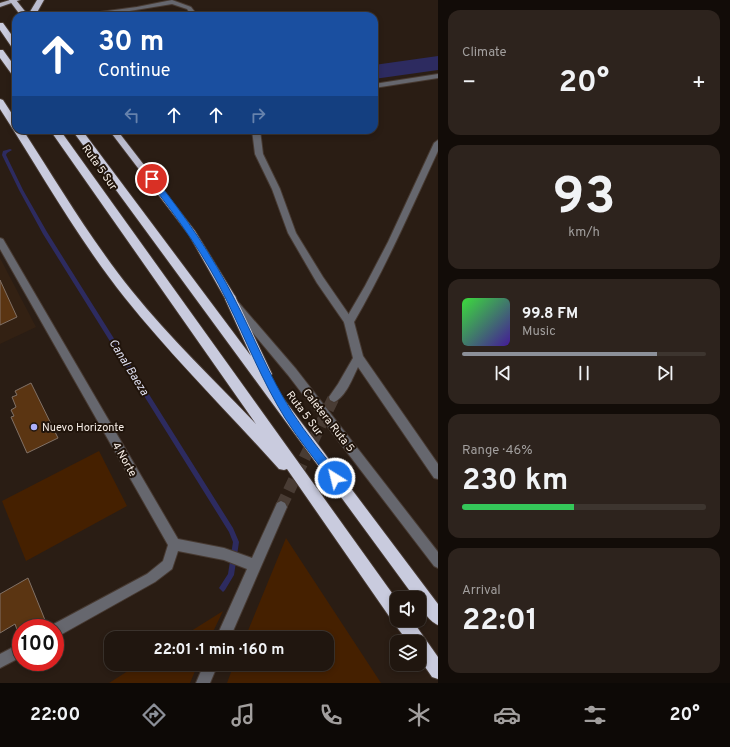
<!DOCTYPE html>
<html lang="en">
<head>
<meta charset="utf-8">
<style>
  body { margin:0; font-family:Overpass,sans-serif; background:#2d231d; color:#f1f3f6; height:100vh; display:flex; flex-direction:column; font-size:15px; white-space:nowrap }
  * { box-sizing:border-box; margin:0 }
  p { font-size:13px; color:#a29f9e }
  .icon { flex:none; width:22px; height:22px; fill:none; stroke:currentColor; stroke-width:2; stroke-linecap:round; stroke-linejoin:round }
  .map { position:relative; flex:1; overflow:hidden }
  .drawer { display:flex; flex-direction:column; gap:10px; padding:10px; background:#120c08; width:292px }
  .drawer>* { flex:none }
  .banner { position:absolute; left:12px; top:12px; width:366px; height:122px; border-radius:12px; box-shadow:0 2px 6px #0003,0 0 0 1px #3d352f; background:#1a4fa0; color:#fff; overflow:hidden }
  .controls { position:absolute; left:390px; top:591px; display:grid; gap:8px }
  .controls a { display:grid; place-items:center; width:36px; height:36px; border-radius:8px; background:#20160f; box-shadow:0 2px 6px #0003,0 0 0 1px #3d352f; font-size:20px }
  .speed { position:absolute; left:12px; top:619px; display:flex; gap:8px; font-size:20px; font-weight:700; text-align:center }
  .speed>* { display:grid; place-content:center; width:52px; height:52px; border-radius:50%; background:#20160f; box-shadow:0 2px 6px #0003,0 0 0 1px #3d352f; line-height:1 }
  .speed .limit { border:6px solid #d22; background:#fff; color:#111 }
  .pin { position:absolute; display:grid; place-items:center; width:34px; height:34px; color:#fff; margin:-17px; border:2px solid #fff; border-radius:50%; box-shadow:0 1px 4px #0007 }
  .me { position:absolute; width:44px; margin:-22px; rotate:324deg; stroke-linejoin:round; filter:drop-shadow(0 0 3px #0008) }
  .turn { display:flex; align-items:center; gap:14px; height:84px; padding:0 20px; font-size:18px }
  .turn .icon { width:52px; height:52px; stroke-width:2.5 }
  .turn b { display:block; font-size:28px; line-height:34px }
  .lanes { display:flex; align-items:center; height:38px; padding:0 20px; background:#0003; justify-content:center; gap:20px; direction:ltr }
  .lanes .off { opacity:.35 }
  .big { font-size:30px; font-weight:700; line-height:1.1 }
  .drawer .tile { flex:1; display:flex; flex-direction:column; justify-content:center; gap:6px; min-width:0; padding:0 14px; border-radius:12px; background:#2d231d }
  .drawer .dial { align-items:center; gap:0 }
  .dial b { font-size:52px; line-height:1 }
  .song { display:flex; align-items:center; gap:12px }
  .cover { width:48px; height:48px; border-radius:6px; background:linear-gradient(135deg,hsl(120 70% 55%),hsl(260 70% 35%)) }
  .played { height:4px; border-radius:2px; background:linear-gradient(90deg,#8c9099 80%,#3d352f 80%) }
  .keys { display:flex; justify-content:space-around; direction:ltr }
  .heat { display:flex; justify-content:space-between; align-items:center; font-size:22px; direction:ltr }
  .charge { height:6px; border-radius:3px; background:linear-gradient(90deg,#34c759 46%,#3d352f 0) }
  .trip { position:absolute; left:104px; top:631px; width:230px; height:40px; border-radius:12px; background:#20160f; box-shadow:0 2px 6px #0003,0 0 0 1px #3d352f; font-weight:700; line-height:40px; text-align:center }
  .tabs { display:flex; height:64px; justify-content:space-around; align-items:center; background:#0d0906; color:#a29f9e }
  .tabs .icon { width:28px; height:28px }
  .tabs .active { color:#8c9099 }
  .tabs b { font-size:18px; color:#f1f3f6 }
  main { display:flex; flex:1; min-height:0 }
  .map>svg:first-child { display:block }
</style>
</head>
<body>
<main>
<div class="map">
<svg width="438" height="683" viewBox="0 0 438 683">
  <rect width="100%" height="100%" fill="#2a1d14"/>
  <path fill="#332113" d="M0,258L36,327L0,344Z"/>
  <path fill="#452000" d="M99,451L127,506L26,561L2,501Z
    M286,538L381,683H227L234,664H327V638H245Z
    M223,611L210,638H180Z
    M139,664H198L190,683H109Z"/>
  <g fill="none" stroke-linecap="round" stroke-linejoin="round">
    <path fill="#2d2b60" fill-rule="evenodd" d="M10,149L12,150L7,153L6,155L23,190L47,232L233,528L239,542L234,575L225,590L223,592L219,588L228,574L233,542L229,532L43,234L19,190L2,155L3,151Z"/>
    <path fill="#2d2b60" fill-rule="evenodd" d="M438,56V70L374,79V65Z"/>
  </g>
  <path fill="#5b3512" stroke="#817166" d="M0,280L17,317L0,325Z
    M31,383L58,438L27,453L11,417L14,416L11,410L16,407L12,397L17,395L15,391Z
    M28,578L45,620L31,628H21V634L19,635L15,624L0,633V594Z"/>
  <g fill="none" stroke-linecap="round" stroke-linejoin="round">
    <path stroke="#493c34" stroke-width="12" stroke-dasharray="12 6" stroke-linecap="butt" d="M281,507L334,397"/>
    <g stroke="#473a32" stroke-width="2">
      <path id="service" d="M172,0L191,7L198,16H192L187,9L172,4L99,16H82L85,14L137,7Z
        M438,74V78L374,88V84Z
        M252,130H260L263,154L280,189L296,233L323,277L352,319L354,322L352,325H346L317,283L288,233L272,189L255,154Z"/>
    </g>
    <g stroke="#473a32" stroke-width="2">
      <path id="minor" d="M438,140V151C411,209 386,267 354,322L363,356L438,464V479L434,478L358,367C353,377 346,397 334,402L330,400L329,397L338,384L353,358L344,322L365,286L388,242L434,143Z
        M0,238L3,239L178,539L224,548L252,558L277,503L281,501L285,503L287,507L230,638H216L247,569L224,560L178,551L172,569L155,582L55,638V628H50V626L147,574L163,561L168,545L0,249Z
        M21,643V657L0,668V654Z
        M204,664H218L210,683H196Z"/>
    </g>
    <g stroke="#473a32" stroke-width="2">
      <path id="tertiary" d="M236,302L239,303L296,369L438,552V568L434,566L288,375L233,309L231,306L233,303Z"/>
    </g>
    <g stroke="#473a32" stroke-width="2">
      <path id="primary" d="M10,0H20L0,7V3Z"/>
    </g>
    <g stroke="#473a32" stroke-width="2">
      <path id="trunk" d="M9,0H16L28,15L37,0H44L35,16H21Z
        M109,130H117L195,231L235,296L236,299L235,302L231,303L227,302L189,235Z"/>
    </g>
    <g stroke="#473a32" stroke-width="2">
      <path id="motorway" d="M0,23H3L16,41V49H13L0,30Z
        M0,50H3L16,68V77L13,76L0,58Z
        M0,99L3,100L16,120V130H23C58,184 91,240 132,291C170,338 214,380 256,424L50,130H60L397,600V620H412L438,657V679L432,677L419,658V642H408L396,626L394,620L391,619L287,469L284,470L279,469C228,412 173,358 125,298C78,239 40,171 0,109Z
        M72,130H82L251,356L225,299L227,296L231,294L235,296L272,374L268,378L438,604V625C429,621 419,608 419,598H415Z"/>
    </g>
    <use href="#service" fill="#66676e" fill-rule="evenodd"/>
    <use href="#minor" fill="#66676e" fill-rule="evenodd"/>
    <use href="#tertiary" fill="#66676e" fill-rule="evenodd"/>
    <use href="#primary" fill="#adaebe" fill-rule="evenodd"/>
    <use href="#trunk" fill="#bbbcce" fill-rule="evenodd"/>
    <use href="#motorway" fill="#c9cbde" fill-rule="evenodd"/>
  </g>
  <path fill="#1a73e8" stroke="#114b97" d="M152,176L154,177C185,216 212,255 234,298C254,336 269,376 292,412C306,434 323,454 339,475L341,478L339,482L335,483L332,482C316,461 299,440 285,418C262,381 246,340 227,301C206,257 178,219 149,181V177Z"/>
  <circle fill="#acaffb" stroke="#20140b" stroke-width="1.5" cx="34" cy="427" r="4"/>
  <g text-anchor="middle" stroke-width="4" stroke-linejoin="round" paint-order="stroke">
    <g font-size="11" fill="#f7eee7" stroke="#20140b">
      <text transform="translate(100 167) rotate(55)" y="4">Ruta 5 Sur</text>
      <text transform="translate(305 413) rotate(53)" y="4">Ruta 5 Sur</text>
      <text transform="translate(329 420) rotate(52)" y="4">Caletera Ruta 5</text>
      <text transform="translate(125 459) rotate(60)" y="4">4 Norte</text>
    </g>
    <g font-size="11" fill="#f7eee7" stroke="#20140b" text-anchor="start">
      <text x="42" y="431">Nuevo Horizonte</text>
    </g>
    <g font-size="12" font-style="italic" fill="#dedff1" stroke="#20140b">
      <text transform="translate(129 367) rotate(58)" y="4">Canal Baeza</text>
    </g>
  </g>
</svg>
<div class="controls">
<a><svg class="icon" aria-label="sound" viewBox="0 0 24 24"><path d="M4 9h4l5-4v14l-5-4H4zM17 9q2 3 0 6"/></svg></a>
<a><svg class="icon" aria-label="layers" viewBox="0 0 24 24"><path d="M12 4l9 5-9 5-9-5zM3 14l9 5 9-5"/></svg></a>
</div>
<div class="speed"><div class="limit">100</div></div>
<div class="pin" style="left:152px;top:179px;background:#d93025"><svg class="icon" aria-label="arrive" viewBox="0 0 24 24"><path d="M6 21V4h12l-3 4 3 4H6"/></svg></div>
<svg class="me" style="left:335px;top:478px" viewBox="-20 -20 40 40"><circle r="17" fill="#1a73e8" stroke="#fff" stroke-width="3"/><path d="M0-11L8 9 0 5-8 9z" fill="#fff"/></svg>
<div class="trip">22:01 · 1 min · 160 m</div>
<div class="banner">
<div class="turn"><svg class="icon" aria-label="ahead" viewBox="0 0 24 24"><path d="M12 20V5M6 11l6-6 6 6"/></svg><div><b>30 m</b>Continue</div></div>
<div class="lanes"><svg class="icon off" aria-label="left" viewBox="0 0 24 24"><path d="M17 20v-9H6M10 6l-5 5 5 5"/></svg><svg class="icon" aria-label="ahead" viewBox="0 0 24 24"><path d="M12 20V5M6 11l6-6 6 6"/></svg><svg class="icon" aria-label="ahead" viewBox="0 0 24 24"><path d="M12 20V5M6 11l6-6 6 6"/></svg><svg class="icon off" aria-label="right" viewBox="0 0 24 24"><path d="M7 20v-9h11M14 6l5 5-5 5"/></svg></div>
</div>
</div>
<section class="drawer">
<div class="tile"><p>Climate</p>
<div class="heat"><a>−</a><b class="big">20°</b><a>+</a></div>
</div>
<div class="tile dial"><b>93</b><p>km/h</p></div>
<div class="tile">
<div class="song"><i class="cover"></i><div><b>99.8 FM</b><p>Music</p></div></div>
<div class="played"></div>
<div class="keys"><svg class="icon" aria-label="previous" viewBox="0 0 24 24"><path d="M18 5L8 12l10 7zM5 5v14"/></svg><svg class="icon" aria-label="pause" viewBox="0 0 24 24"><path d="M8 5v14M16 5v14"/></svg><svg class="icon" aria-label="next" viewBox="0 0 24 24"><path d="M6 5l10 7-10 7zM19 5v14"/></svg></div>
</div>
<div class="tile"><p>Range · 46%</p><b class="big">230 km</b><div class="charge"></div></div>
<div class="tile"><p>Arrival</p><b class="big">22:01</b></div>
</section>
</main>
<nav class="tabs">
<b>22:00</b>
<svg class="icon active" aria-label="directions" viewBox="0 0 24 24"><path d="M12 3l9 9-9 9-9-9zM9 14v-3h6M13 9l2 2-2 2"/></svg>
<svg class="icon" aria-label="music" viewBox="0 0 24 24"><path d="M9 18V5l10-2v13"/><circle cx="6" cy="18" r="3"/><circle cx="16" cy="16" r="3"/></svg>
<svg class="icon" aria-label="phone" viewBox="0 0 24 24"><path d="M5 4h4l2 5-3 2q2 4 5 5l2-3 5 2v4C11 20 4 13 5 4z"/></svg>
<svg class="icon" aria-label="climate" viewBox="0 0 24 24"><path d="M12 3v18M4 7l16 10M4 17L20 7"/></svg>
<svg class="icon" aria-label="car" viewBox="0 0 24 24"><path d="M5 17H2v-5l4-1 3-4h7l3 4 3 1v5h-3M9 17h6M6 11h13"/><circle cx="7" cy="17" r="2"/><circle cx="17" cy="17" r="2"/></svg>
<svg class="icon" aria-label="filters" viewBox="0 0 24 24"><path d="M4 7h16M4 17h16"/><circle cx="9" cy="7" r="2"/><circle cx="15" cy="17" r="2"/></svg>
<b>20°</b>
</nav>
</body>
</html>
